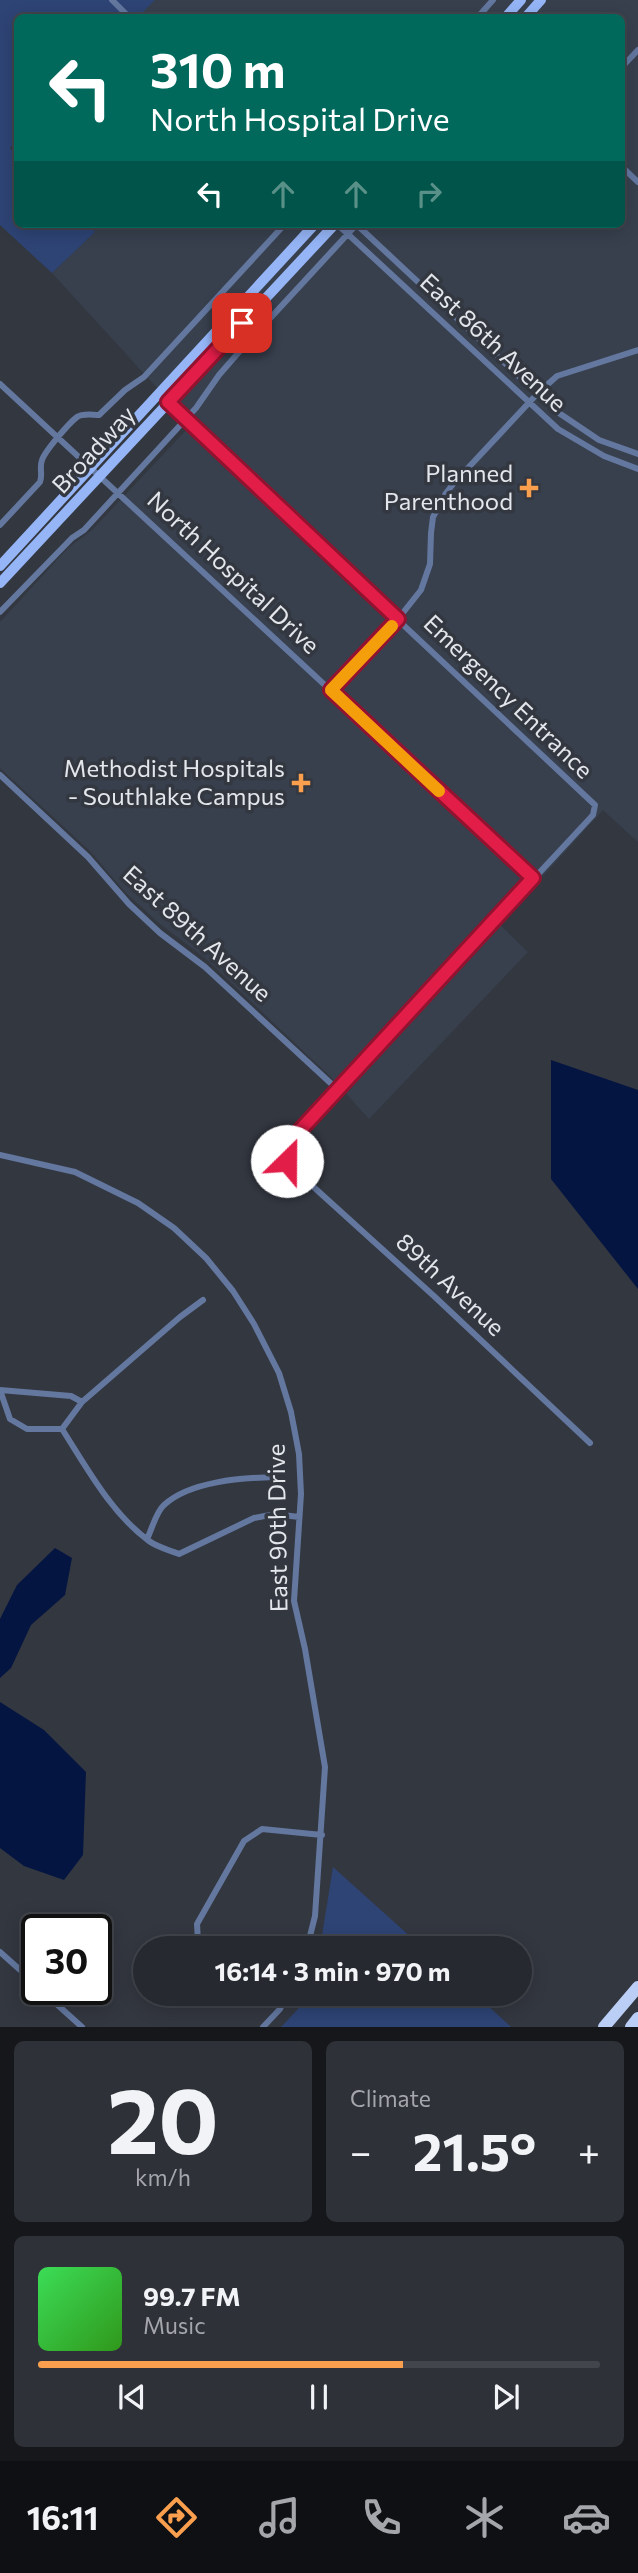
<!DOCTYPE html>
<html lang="en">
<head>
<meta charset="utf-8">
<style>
  body { margin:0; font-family:Commissioner,sans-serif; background:#2e3138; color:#f1f3f6; height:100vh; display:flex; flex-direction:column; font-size:26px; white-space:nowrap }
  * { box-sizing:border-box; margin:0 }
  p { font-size:23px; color:#a4a6ab }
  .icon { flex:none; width:38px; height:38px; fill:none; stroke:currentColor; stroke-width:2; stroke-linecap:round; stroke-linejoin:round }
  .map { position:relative; height:2027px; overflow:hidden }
  .side { display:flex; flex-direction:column; gap:14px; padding:14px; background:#15171a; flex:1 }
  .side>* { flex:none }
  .top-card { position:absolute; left:14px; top:14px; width:611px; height:214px; border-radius:10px; box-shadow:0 4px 18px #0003,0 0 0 2px #42454c; background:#00695c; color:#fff; overflow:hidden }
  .speed { position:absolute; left:21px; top:1914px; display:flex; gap:14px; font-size:35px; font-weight:700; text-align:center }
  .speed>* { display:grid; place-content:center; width:91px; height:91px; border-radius:50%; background:#262930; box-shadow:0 4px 18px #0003,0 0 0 2px #42454c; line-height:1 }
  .speed .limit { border:4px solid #111; border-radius:10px; background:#fff; color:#111 }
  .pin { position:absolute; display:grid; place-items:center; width:60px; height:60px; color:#fff; margin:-30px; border-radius:14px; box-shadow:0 4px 10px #0006 }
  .me { position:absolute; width:77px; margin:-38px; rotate:23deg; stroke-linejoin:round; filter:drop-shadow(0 0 5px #0008) }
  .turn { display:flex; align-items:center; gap:24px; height:147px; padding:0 21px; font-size:32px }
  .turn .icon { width:91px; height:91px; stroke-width:2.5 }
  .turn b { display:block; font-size:49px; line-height:60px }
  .lanes { display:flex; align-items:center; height:66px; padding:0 21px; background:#0003; justify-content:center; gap:35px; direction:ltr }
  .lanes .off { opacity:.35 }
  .big { font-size:52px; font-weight:700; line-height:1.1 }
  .side .card { flex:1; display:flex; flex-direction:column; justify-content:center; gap:10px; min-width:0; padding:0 24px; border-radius:10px; background:#2e3138 }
  .side .dial { align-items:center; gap:0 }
  .dial b { font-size:91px; line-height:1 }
  .song { display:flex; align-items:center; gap:21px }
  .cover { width:84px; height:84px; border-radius:10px; background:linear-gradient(135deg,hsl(130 70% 55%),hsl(110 70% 35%)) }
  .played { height:7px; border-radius:4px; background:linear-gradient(90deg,#fa9f4e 65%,#42454c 65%) }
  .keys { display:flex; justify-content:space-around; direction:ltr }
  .heat { display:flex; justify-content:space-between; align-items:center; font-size:38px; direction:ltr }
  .side .tiles { flex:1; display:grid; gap:14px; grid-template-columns:1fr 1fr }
  .card:last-child { grid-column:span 2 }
  .trip { position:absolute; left:133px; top:1936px; width:399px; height:70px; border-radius:35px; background:#262930; box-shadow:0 4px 18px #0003,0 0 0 2px #42454c; font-weight:700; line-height:70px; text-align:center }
  .tabs { display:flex; height:112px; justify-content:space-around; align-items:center; background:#0f1013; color:#a4a6ab }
  .tabs .icon { width:49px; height:49px }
  .tabs .selected { color:#fa9f4e }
  .tabs b { font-size:32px; color:#f1f3f6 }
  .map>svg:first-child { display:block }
</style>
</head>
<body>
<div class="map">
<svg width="638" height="2027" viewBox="0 0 638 2027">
  <rect width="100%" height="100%" fill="#333740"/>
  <path fill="#38404e" d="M155,0H638V842L603,810L499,924L528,952L369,1119L335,1081L205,958L160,924L125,892L90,851L0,768V622L68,548L91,531L191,425L52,273L95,232L87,224H621V18L138,17Z"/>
  <path fill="#2e4475" d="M0,0H155L138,17L18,18L17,140L10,148L17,156L18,224H87L95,232L52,273L0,225Z
    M333,1867L423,1948H320Z
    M313,1993H474L511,2027H281Z"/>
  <path fill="#051542" d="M551,1060L638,1090V1289L551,1179Z
    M55,1548L72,1558L65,1595L31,1625L11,1668L0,1678V1619L17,1585Z
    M0,1702L44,1730L86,1772L83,1855L64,1880L24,1866L0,1848Z"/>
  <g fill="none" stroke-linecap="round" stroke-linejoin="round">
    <path stroke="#63779f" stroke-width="6" d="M112,0L126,14
      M477,18L493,0
      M621,68L638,50
      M621,166L638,182
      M337,224L558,429L604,456L638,469
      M356,224L556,411L599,440L638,454
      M0,384L533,878
      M170,384L168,402L185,420L595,805L593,815L292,1139L285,1156L297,1172L435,1297L590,1443
      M0,525L40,482C43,474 39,468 42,460C45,451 69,423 77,417C83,413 92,415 99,415L125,390L144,377L285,224
      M0,612L72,538L84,530L196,408L219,375L239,352L357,224
      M331,690L398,619L421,590L430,564L431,533L433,517L446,493L454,483L538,393L557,376L638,350
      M0,775L88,857L129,904L160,933L205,967L338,1090
      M0,1155L75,1172L138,1203L174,1228L206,1258L233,1291L254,1324L279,1373L291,1412L299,1454L301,1494L294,1601L305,1649L325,1767L315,1916L307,1948
      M82,1402L71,1396L0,1390L10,1419L27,1429H62L82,1402L180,1317L203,1300
      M62,1429C87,1468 111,1513 149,1541C157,1547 169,1550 179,1554L254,1518L275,1514L299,1517
      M147,1539C152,1529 156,1512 164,1505C190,1481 242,1478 275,1477
      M198,1942L197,1924L244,1841L262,1829L322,1835
      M0,1952L37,1985
      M41,1990L82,2027
      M263,2027L280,2009L288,1993"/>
    <path stroke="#95b5f7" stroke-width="10" d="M505,18L521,0
      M525,18L541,0
      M0,566L315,224
      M0,583L335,224"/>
    <path stroke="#bacef6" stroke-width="12" d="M604,2027L638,1987
      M631,2027L638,2018"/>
  </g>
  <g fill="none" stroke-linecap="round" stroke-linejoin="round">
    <g stroke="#92132f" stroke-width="18">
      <path id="route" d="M242,323L168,402L398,619L331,690L533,878L292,1139L286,1149L287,1161"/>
    </g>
    <use href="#route" stroke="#e11d48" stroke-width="12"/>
    <path stroke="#f59e0b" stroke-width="12" d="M392,626L331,690L439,791"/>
  </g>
  <g fill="#fa9f4e" stroke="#333740" stroke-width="2.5">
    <path d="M525.5 477.5h7v7h7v7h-7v7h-7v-7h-7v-7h7z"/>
    <path d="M297.5 772.5h7v7h7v7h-7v7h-7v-7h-7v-7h7z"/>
  </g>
  <g text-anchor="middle" stroke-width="7" stroke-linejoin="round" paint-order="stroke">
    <g font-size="24" fill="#e3e6eb" stroke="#333740">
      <text transform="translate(493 343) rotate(43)" y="8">East 86th Avenue</text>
      <text transform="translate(94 450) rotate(-47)" y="8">Broadway</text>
      <text transform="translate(233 573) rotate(43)" y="8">North Hospital Drive</text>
      <text transform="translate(508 697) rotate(44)" y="8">Emergency Entrance</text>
      <text transform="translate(197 934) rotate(42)" y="8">East 89th Avenue</text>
      <text transform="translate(450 1285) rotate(43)" y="8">89th Avenue</text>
      <text transform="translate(278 1528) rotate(-91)" y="8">East 90th Drive</text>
    </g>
    <g font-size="24" fill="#e3e6eb" stroke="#333740" text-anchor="end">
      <text x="513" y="482">Planned<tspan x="513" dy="28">Parenthood</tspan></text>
      <text x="285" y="777">Methodist Hospitals<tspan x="285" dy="28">- Southlake Campus</tspan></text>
    </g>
  </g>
</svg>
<div class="speed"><div class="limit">30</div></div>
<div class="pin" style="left:242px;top:323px;background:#d93025"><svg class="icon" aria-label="arrive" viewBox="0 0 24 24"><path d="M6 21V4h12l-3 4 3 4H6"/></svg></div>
<svg class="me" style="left:287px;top:1161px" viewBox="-20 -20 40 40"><circle r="19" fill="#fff"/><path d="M0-13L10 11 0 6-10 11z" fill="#e11d48"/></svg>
<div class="trip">16:14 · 3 min · 970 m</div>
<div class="top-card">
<div class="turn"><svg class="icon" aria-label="left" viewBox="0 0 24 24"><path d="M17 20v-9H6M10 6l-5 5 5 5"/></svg><div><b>310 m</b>North Hospital Drive</div></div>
<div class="lanes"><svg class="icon" aria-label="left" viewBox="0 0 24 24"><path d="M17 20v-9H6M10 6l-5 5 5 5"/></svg><svg class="icon off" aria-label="ahead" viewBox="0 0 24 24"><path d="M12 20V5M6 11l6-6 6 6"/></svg><svg class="icon off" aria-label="ahead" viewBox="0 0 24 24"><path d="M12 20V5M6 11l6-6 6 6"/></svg><svg class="icon off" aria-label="right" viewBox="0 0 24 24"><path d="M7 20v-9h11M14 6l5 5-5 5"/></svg></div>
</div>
</div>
<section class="side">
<div class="tiles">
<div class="card dial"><b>20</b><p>km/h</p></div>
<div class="card"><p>Climate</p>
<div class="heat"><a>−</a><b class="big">21.5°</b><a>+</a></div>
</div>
<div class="card">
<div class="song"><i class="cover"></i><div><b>99.7 FM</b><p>Music</p></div></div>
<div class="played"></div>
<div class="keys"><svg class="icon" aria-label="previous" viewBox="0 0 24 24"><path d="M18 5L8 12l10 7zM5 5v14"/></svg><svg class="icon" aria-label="pause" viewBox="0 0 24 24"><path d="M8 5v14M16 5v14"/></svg><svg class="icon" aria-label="next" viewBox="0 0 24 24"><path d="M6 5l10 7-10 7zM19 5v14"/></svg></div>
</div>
</div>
</section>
<nav class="tabs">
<b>16:11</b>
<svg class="icon selected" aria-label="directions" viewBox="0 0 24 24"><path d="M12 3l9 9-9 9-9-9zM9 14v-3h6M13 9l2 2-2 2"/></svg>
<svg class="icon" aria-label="music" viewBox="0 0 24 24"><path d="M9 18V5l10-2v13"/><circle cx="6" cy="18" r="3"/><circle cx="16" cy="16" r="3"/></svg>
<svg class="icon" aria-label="phone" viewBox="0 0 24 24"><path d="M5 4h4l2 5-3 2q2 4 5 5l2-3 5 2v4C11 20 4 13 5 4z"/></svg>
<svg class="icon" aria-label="climate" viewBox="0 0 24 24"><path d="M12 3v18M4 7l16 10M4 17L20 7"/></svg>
<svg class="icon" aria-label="car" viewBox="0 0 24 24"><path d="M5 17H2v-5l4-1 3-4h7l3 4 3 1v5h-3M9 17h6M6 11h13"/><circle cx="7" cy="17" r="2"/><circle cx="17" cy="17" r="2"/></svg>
</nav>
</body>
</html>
